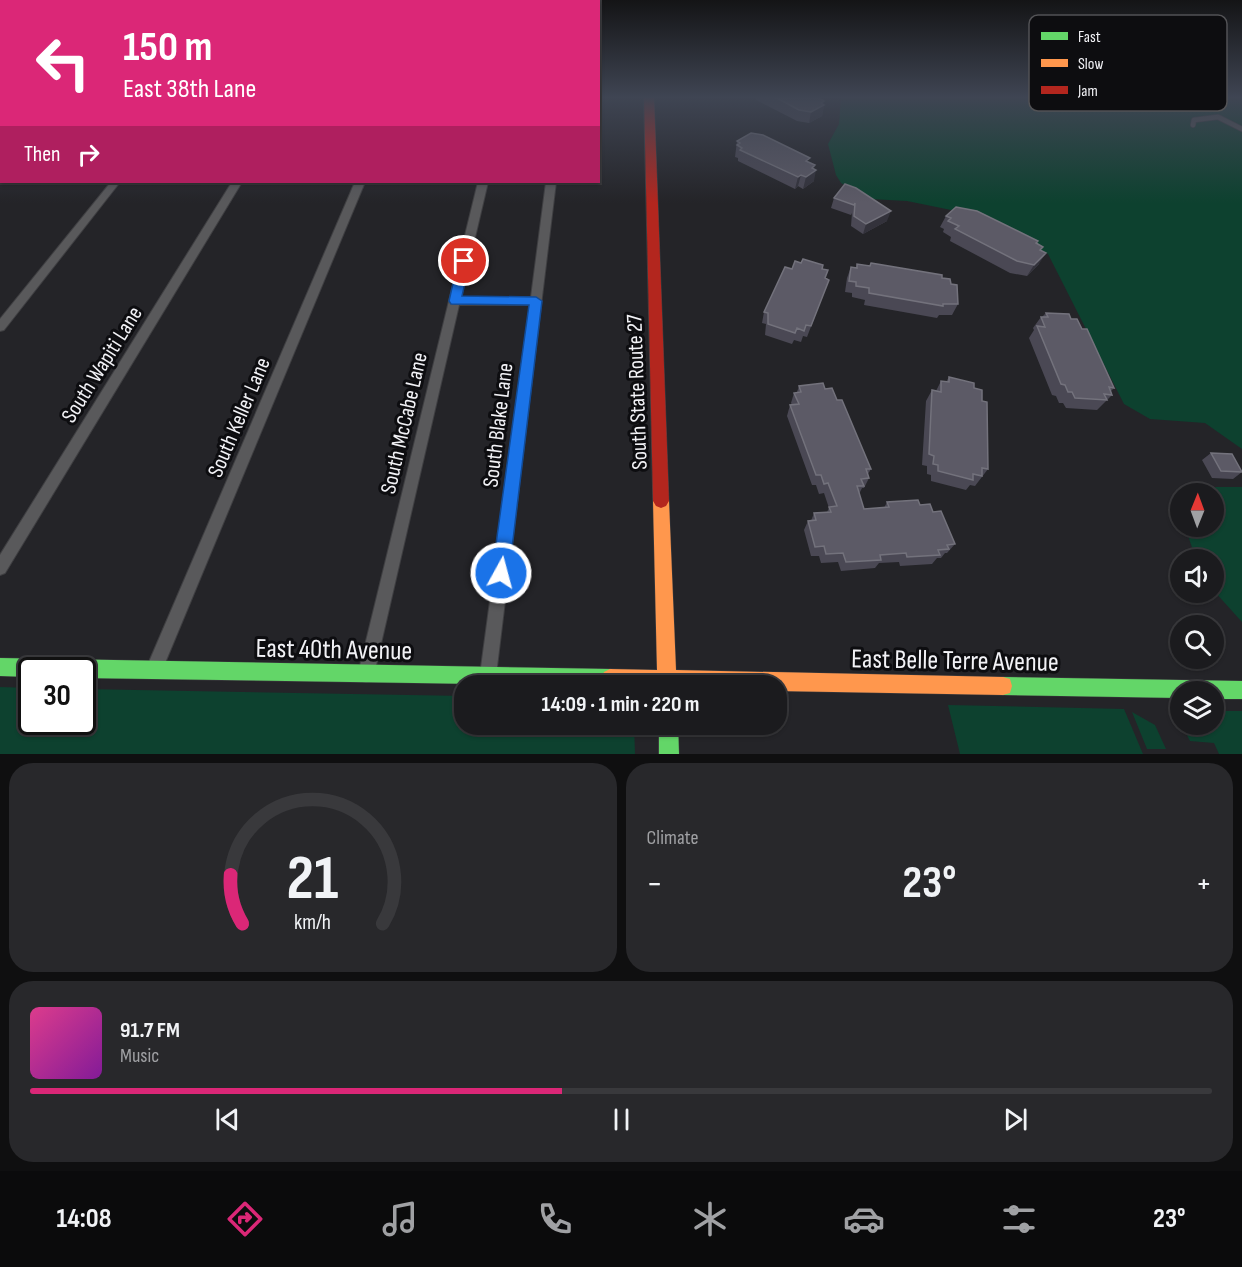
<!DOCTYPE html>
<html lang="en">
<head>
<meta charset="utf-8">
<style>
  body { margin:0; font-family:"Sofia Sans Condensed",sans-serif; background:#28282b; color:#f1f3f6; height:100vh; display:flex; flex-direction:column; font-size:22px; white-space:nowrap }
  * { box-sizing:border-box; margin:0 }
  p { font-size:20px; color:#a0a1a4 }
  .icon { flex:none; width:33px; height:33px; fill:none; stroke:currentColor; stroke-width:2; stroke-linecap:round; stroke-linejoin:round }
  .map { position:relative; height:754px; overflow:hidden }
  .drawer { display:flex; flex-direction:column; gap:9px; padding:9px; background:#0f0f10; flex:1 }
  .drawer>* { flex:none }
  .hud { position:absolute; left:0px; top:0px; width:600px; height:183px; box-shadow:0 2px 4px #0004,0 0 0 2px #39393c; background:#db2777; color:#fff; overflow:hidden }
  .needle { width:39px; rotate:1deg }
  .fabs { position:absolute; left:1170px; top:483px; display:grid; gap:12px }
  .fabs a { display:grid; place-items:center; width:54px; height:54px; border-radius:50%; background:#1b1b1e; box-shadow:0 2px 4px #0004,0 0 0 2px #39393c; font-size:30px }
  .speed { position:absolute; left:18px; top:657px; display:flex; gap:12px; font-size:30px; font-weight:700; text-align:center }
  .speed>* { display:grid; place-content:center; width:78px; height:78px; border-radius:50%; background:#1b1b1e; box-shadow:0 2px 4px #0004,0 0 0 2px #39393c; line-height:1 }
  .speed .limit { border:3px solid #111; border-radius:9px; background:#fff; color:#111 }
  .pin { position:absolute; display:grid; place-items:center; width:51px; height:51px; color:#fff; margin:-26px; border:3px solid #fff; border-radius:50%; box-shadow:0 2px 6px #0007 }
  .me { position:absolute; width:66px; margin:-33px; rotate:7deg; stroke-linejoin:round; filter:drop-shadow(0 0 4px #0008) }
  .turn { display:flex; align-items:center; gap:21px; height:126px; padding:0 24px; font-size:27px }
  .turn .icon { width:78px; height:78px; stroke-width:2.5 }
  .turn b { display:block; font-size:42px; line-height:51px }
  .then { display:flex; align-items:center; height:57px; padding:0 24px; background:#0003; gap:12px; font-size:22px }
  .big { font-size:45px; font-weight:700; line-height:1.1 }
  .drawer .card { flex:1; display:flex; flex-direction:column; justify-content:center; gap:9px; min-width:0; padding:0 21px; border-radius:24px; background:#28282b }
  .drawer .dial { align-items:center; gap:0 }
  .dial svg { height:156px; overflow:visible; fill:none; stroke:#39393c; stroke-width:7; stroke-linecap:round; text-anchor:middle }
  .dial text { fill:#f1f3f6; stroke:none }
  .song { display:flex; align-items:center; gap:18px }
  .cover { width:72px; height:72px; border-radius:9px; background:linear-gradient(135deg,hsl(330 70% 55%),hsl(290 70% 35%)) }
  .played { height:6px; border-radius:3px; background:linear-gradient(90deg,#db2777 45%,#39393c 45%) }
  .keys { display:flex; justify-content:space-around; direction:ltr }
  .heat { display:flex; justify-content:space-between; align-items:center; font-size:33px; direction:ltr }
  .drawer .tiles { flex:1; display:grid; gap:9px; grid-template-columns:1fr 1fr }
  .card:last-child { grid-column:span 2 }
  .trip { position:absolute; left:454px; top:675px; width:333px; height:60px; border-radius:24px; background:#1b1b1e; box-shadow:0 2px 4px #0004,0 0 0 2px #39393c; font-weight:700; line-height:60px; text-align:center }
  .tab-bar { display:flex; height:96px; justify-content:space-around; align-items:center; background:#0b0b0c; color:#a0a1a4 }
  .tab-bar .icon { width:42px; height:42px }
  .tab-bar .current { color:#db2777 }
  .tab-bar b { font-size:27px; color:#f1f3f6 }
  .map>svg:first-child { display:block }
</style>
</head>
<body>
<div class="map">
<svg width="1242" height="754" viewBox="0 0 1242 754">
  <rect width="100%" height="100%" fill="#242428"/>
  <path fill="#0d412f" d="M841,97H1242V449L1205,423L1150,419L1124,404L1048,254L1001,226L951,210L907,201L870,199L841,183L836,175L828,144L839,124Z
    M1216,487H1242V622L1214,591V560L1196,559L1185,527L1214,526V494L1199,493Z
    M0,687L31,688L32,722H82L83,689L465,696V724L634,725L635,754H0Z
    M948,705L1124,709L1143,754H960Z
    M1214,711H1242V754H1219L1214,743L1190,741L1182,725L1214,724Z
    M1132,712L1155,725L1166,749H1147Z"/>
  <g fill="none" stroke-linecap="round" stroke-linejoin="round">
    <g stroke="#3f3f42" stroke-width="6">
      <path id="lane" d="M1193,125L1194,120L1218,117L1242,129"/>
    </g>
    <g stroke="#3f3f42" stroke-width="2">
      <path id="street" d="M2,145V151L0,152V146Z
        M111,182H120L4,330L0,331V319Z
        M232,182H242L5,573L0,575V555Z
        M355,182H365L160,675L154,677L148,675L146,669Z
        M478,182H488L461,297H531L546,182H556L496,675L494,681L488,683L482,681L480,675L530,305H459L374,674L372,680L366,682L360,680L358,674Z"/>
    </g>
    <g stroke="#3f3f42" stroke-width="1">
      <path id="fast" d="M0,658L610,669L616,672L619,678L614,686L82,678V670H32V677L0,676Z
        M1003,677L1242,681V699H1214V692H1180V698L1003,695L996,693L994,686L996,679Z
        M659,724H678L679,754H659Z"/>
    </g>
    <g stroke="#3f3f42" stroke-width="1">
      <path id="slow" d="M661,494L666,496L669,501L676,670L1003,677L1010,679L1012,686L1010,693L1003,695L777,691V686L604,684L601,678L604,672L610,669L657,670L653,501L656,496Z"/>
    </g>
    <g stroke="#3f3f42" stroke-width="1">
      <path id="jam" d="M644,97H654L669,501L666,506L661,508L656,506L653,501Z"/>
    </g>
    <use href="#lane" stroke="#59595b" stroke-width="4.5"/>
    <use href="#street" fill="#59595b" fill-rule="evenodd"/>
    <use href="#fast" fill="#63d668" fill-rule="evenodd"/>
    <use href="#slow" fill="#ff974d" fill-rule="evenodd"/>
    <use href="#jam" fill="#b3261e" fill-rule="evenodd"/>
  </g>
  <path fill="#4a4854" d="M756,97H821L820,99L824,105L822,116L809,123L797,121L756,100Z
    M737,141L809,162L814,169V181L803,189L798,186L795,189L738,161V158L735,157Z
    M845,184L887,221L863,234L851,226L852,213L851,215L831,208L834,198Z
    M946,216L1038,241L1037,244L1041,250L1039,264L1027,276L1010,273L950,241L951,237L943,232L944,229L940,227Z
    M871,263L942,278L951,284L958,304L952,315H939L937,318L864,305L865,300L852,297V293L845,292L847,278L851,267L856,268L857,264L870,266Z
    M792,269H822L825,279L829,280L807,337L803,336L801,342L794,340L792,344L765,335L766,324L762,323L764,312Z
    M1046,313L1071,319L1082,329L1114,388L1111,391L1112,395L1097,410L1066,408L1063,403H1059L1056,396L1052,395L1029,338L1034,330L1033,328L1041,317H1042Z
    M949,377L974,388L982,401L988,469L975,486L970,485L966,490L931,481V475L927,474V466L922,465L926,401L932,390L936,391L941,381L946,382Z
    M799,386L825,389L837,400L871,469L868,474L869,478L864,488H862L859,494L864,509L884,508L887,502L920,505L933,512L955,544L947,553H945L941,558H937L932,564L900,566L899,562L879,563L875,568L841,571L838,562L821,563L819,556H811L804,530L808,521H811L814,513L827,512L829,508L824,493L819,494L816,485H812L787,416L790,405H792L791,403L794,393L797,392Z
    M1211,453L1242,472L1233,479L1212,478L1202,460Z"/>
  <path fill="#33323b" d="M821,97L818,108L821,103L824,101L823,105H824L822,116L809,123L811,112L819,98Z
    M815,165L813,172L816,170L814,181L803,189L806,177L812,168Z
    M801,175L798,186L795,189L798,177Z
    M891,211L887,221L863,234L866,224Z
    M1046,253L1039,264L1027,276L1034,265Z"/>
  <path fill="#5c5a66" stroke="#73727c" stroke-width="1.5" d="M775,97H821L819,98L824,101L821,103L824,105L811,112L799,110Z
    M751,133L763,135L810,158L806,161L815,165L812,168L816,170L806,177L801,175L798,177L740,150L742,148L737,145L740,143L737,141Z
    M845,184L856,188L891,211L866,224L854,216L855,203L854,205L834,198Z
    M956,207L977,211L1038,241L1036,243L1043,247L1040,250L1046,253L1034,265L1017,261L955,229L959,226L948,221L951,218L946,216Z
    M803,259L823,265L822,269L828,270L825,278L829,280L811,326L806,325L804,331L797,328L795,333L768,324V313L764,312L785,267L792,269L795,261L801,263Z
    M871,263L942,275V278L950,279L951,284L957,285L958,304H943V306L869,293V288L856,286V282L849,281L851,267L857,268V264L870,266Z
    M1046,313L1069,314L1071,319H1077L1082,329H1087L1114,388L1109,387L1112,395L1104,394L1107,400L1075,398L1072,392H1068L1065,385L1061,384L1037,326L1045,327L1041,317H1048Z
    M949,377L974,383V388L982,390V401L987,402L988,469L982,468V476L973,474V480L938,471V465L933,464L934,456L929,454L932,390L941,392V381L949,382Z
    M823,383L825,389L832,388L837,400H842L871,469H866L869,478L861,479L864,486H857L864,509L889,507L887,502L918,500L920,505L930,504L933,512L941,511L955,544L947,545L949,549L938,550L940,555L907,557L906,553L880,555L881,560L846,562L843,553L826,554L824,546L815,547L808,521L816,520L814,513L831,512L829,507L837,506L828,483L824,484L821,475H816L790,405L799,404L794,393L801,392L799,386Z
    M1211,453L1232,454L1242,472L1221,471Z"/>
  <linearGradient id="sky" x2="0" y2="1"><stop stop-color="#141416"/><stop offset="0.48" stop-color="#3f4553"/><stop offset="1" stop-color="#3f4553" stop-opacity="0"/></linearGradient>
  <rect width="1242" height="203" fill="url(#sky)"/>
  <path fill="#1a73e8" stroke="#114b97" stroke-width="1.5" d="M464,257L470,261L462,296L536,297L542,301L509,573L507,579L501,581L495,579L492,573L529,305L451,304L449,301L458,261Z"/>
  <g text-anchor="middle" stroke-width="6" stroke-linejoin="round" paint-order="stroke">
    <g font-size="22" fill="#f2f2f6" stroke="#0d0d10">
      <text transform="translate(101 364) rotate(-58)" y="8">South Wapiti Lane</text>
      <text transform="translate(636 392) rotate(-92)" y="8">South State Route 27</text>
      <text transform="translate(238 417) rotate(-67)" y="8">South Keller Lane</text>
      <text transform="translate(403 423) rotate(-77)" y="8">South McCabe Lane</text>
      <text transform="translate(497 425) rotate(-83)" y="8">South Blake Lane</text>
    </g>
    <g font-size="27" fill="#f2f2f6" stroke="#0d0d10">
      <text transform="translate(334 649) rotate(1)" y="9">East 40th Avenue</text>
      <text transform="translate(955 660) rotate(1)" y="9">East Belle Terre Avenue</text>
    </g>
  </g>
  <rect x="1029" y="15" width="198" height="96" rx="9" fill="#0d0d10" stroke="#525255" stroke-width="1.5"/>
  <rect x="1041" y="32" width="27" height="8" fill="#63d668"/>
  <rect x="1041" y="59" width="27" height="8" fill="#ff974d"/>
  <rect x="1041" y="86" width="27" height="8" fill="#b3261e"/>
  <g font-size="16" fill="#f2f2f6">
    <text x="1078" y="42">Fast</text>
    <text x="1078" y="69">Slow</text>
    <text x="1078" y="96">Jam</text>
  </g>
</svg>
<div class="fabs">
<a><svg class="needle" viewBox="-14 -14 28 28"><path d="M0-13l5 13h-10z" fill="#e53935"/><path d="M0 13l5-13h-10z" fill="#a0a1a4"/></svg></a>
<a><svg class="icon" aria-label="sound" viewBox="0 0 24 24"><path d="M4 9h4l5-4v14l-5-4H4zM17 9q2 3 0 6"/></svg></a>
<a><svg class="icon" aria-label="search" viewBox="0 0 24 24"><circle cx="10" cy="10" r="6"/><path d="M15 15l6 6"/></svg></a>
<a><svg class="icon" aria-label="layers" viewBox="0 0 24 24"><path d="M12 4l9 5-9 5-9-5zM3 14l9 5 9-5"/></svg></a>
</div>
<div class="speed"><div class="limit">30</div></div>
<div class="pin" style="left:464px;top:261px;background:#d93025"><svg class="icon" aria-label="arrive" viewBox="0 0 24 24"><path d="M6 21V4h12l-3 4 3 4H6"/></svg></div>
<svg class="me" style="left:501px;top:573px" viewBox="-20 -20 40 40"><circle r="17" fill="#1a73e8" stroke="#fff" stroke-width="3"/><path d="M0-11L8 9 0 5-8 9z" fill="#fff"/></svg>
<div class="trip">14:09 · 1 min · 220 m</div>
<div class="hud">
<div class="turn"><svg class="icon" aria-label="left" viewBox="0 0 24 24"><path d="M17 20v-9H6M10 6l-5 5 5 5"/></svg><div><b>150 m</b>East 38th Lane</div></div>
<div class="then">Then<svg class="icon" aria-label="right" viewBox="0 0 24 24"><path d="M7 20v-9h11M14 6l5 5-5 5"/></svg></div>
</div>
</div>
<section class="drawer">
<div class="tiles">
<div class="card dial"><svg viewBox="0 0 100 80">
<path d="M14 69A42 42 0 1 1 86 69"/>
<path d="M14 69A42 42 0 0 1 8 44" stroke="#db2777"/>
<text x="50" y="56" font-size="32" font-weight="700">21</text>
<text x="50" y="72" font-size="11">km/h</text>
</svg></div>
<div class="card"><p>Climate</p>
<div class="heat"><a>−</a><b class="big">23°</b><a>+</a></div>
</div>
<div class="card">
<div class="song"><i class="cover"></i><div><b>91.7 FM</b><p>Music</p></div></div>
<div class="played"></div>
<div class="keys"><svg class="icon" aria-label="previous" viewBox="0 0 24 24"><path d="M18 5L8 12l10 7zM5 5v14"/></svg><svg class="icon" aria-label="pause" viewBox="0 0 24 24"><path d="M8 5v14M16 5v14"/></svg><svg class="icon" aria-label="next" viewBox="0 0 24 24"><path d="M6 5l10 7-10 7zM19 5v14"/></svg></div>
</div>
</div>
</section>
<nav class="tab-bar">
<b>14:08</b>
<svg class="icon current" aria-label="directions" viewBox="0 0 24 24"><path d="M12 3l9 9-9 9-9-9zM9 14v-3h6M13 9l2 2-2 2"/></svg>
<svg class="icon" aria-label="music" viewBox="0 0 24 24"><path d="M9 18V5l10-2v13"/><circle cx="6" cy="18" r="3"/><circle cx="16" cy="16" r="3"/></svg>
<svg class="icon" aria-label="phone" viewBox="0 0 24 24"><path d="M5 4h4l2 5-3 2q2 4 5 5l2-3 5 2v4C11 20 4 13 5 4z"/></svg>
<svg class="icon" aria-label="climate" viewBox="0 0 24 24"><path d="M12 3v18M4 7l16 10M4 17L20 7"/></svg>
<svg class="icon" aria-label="car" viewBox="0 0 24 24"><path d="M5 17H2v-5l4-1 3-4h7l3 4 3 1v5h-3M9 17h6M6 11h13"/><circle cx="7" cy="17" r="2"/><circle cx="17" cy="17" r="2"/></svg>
<svg class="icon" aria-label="filters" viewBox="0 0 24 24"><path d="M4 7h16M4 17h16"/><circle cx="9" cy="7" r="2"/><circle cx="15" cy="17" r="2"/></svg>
<b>23°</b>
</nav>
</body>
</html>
